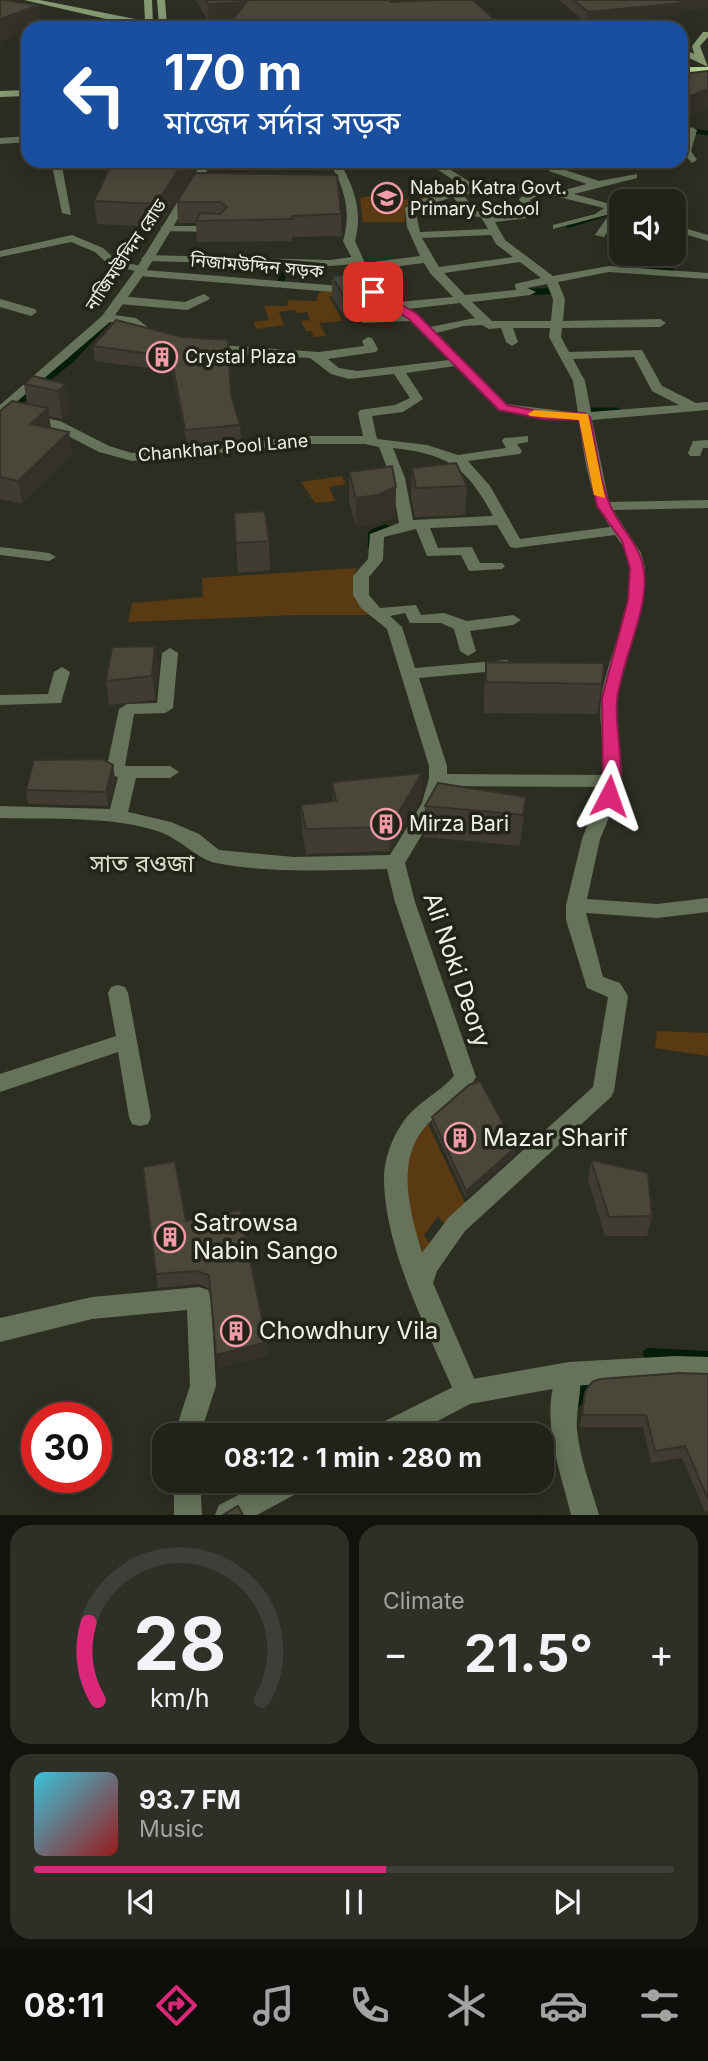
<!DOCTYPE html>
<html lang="en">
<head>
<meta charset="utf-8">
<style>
  body { margin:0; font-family:Inter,"Noto Sans Bengali",sans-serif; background:#2e2f27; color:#f1f3f6; height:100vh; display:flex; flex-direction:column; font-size:26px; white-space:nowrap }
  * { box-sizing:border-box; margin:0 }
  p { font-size:23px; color:#a2a4a2 }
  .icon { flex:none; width:38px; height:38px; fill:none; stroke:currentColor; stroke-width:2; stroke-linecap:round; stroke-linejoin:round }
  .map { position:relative; height:1515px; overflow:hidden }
  .sheet { display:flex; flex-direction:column; gap:10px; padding:10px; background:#13130e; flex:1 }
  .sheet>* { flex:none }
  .banner { position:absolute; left:21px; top:21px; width:667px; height:147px; border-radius:21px; box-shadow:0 4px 18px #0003,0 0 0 2px #3f3f39; background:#1a4fa0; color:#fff; overflow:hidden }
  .controls { position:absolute; left:609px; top:189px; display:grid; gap:14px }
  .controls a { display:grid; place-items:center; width:77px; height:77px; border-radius:14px; background:#22221a; box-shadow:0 4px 18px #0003,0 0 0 2px #3f3f39; font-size:35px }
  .speed { position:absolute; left:21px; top:1402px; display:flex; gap:14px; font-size:35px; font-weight:700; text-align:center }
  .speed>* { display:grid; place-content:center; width:91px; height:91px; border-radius:50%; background:#22221a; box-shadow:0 4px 18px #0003,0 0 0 2px #3f3f39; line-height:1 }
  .speed .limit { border:10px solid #d22; background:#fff; color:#111 }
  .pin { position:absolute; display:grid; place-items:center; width:60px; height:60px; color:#fff; margin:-30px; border-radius:14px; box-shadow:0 4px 10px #0006 }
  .me { position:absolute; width:77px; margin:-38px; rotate:4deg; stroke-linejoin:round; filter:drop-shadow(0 0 5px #0008) }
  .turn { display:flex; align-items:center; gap:24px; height:147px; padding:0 28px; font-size:32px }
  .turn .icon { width:91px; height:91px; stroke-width:2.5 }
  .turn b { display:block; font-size:49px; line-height:60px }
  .big { font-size:52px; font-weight:700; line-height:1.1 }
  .sheet .card { flex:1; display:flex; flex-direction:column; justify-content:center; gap:10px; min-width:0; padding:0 24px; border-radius:21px; background:#2e2f27 }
  .sheet .dial { align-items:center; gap:0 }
  .dial svg { height:182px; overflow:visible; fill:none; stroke:#3f3f39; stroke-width:7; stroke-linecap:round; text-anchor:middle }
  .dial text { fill:#f1f3f6; stroke:none }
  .song { display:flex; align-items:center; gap:21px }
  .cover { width:84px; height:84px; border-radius:10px; background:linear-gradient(135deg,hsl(190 70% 55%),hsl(0 70% 35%)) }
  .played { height:7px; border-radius:4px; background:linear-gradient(90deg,#db2777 55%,#3f3f39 55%) }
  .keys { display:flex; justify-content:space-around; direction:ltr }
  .heat { display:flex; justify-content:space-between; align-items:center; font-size:38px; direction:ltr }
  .sheet .tiles { flex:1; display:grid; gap:10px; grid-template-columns:1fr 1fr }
  .card:last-child { grid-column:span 2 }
  .trip { position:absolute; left:152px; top:1423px; width:402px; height:70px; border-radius:21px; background:#22221a; box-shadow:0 4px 18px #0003,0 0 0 2px #3f3f39; font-weight:700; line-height:70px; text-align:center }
  .tab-bar { display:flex; height:112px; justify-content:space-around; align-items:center; background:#0e0e0a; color:#a2a4a2 }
  .tab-bar .icon { width:49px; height:49px }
  .tab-bar .active { color:#db2777 }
  .tab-bar b { font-size:32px; color:#f1f3f6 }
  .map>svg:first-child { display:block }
</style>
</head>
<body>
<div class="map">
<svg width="708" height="1515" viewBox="0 0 708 1515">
  <rect width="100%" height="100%" fill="#2d2e22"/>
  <path fill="#593a12" d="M435,195L405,206V222H363L360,198L371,196L378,204Z
    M320,291L340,292L329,297L343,321L319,323L326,336L314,337L311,331H306L301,321L310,320L307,312L297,313L295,310L279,312L284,325L256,329L254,322L269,320L264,306H287L288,300L316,301Z
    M342,476L346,484L329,487L335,501L315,503L301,482Z
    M357,568C348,587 361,599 371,615H297L128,622L132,603L203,597L202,578Z
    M657,1031L708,1033V1056L655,1048Z
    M426,1120L468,1209L449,1230L438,1216L424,1235L434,1250L423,1272L413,1248L405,1157Z"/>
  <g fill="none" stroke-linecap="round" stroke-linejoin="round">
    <path stroke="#011d08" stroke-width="4.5" d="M681,129L708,133"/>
    <path stroke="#011d08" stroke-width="6" d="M569,225L606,213
      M352,255L353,267L365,282
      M626,268L671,271
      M279,285L286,269
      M522,292L555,291
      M21,400L71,360L108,321"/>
    <path stroke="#011d08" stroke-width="7" d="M584,405V411H617
      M0,417L23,398
      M371,545L372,533L385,528L389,532"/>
    <path stroke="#011d08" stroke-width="12" d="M649,1354L708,1357
      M574,1404L590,1384"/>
    <path fill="#66735a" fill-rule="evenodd" d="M692,127L697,130L691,151L697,160L692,163L681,151L687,130Z
      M51,161H61L71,215L62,213Z
      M224,161H277L272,164L208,168L203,165Z
      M329,161H339C354,187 363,211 355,241L365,263L420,256L407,227L405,208L419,200L465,188L425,161H437L476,186L514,184L561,191L587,184L549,171V167L553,166L599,181L637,174V178L574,194L621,207V219L614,223L604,237L595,235L606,219L618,212L553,229V225L595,214L604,208L542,193L530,200L538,215L537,217L495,222L505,240L553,276L609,266L708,273V279L609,272L558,282L565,299L563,321L660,319L666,323L660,327L562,328L561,337L569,352L642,350L662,386L696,403L708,402V410L592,420L609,502L708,500V508L613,510L641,553L645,568L643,600L617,698V733L622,771L618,796L600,839L587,899L657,904L708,898V912L657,918L586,913L603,977L620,983L628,996L614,1091L611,1097L465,1231L437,1271L433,1283L480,1392L476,1401L467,1404L458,1401C430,1335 384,1250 384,1178C384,1159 392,1138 403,1122C416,1103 439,1093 454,1076L395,902L387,869C330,870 272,874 216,863C199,860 180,839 160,832C110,815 52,820 0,818V806L110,809L118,777L109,775L106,771L119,709L127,704L157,703L162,653L170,648L178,653L173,708L165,713L134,714L125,766H170L179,772L170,778H136L128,812L171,822L199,834L219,850L294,857L390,855L422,803L429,778V766L387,629L361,608L353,595V576L368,559L370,534L399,523L391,478L379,447L365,444H310L132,461L99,452L51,427L0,417V409L60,421L109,446L132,453L310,436H363L358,413L360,410L395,405L410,398L394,374L349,379L331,374L310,358L204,352L198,348L204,344L319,352L364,346L362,341L368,337L372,338L378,349L376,352L328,359L339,368L357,371L449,360L410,321L363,323L361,320L367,316L400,314L370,295L139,276L135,275V271L108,264L95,252L71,242L0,257V251L72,235L103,248L116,260L144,267L145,270L365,288L354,264L330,266L147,261L141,258L147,255L330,260L351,257L343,241C352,211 344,187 329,161ZM492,190L530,191L519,199L526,213L492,216L489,211H477L463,195ZM453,197L470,216L481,217L488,229L420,232L415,209ZM491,235L496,244L513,257L439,267L422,238ZM520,262L541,278L515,284L516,290L465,295L444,273ZM424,263L430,273L453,297L398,302L378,290L368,270ZM547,284L553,299L551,321H492L472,302L530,295L536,292L527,288ZM460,303L475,318L430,327L408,309ZM482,325L489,329L501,328L506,342L512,346L518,342L513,328H550L549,337L573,381L578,413L507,404L436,333L464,326ZM634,357L652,391L679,405L591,412L585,381L573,359ZM455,366L498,410L579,421C585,459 588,494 610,527L520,539L490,486L468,461L520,454L522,451L517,444L528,442V436L504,438L502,441L506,448L458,455L427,445L377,439L372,416L403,412L423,399L406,373ZM393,448C448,454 467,467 493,516L413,520L405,478ZM497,525L510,547L515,548L615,535C619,541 624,547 627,553C642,592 605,660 601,700C598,725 606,750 604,775L447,774V766L419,678L507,670L515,665L507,660L415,668L402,627L390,616L405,613L410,623H441L454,629L460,651L468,656L476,651L470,631L513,625L521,620L513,615L467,621L444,613L421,615L416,605L380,608L369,595V577L383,560L384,537L416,529L427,556L461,555L469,571L502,569L505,566L502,563H480L472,547L438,548L430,528ZM445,786L602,787L582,839L566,905V920L587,988L608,997L593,1087L449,1217L422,1253C409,1209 393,1154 433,1119C449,1106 466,1096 476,1077L415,902L405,863L433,816Z
      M631,161H642L643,162L638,165Z
      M674,225L708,235V241L674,231Z
      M165,226H218L223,229L218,232L161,231V227Z
      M204,294L210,298L208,300L187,310L119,304L113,300L119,296L185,302Z
      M0,299L35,309L37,312L31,316L0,307Z
      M107,314L136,318L162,338L152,341L129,324L103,321L101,318Z
      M708,440V448H703L700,456H690L688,453L693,441Z
      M0,547L49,553L56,557L49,561L0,555Z
      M62,667L70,672L61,703L0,705V695L48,694L54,672Z
      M118,985L125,987L128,993L151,1117L148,1124L140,1126L132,1124L129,1117L118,1052L0,1092V1074L116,1036L108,993L111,987Z
      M199,1287L208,1290L211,1298L216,1386L200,1435H174L190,1386L187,1310L92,1319L0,1342V1318L92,1297Z
      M569,1362L578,1365C585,1382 575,1410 577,1430C580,1459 591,1487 599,1515H571C559,1465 538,1416 560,1365Z
      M174,1480H200L202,1515H174Z"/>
    <path fill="#66735a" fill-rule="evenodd" d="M28,136V142L0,144V138Z
      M203,161H213L145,273L110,322L0,416V405L102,316L134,272Z
      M675,1356L708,1357V1381L675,1380L569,1386L470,1404L411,1435H371L375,1426L467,1380L569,1362Z
      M268,1480H309L305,1489L257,1515H215L219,1505Z"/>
    <path fill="#869a72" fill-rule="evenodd" d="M24,0H40L145,21L144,0H152L153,23L159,24L157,0H165L167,26L170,28H145Z
      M703,32H708V37L700,46L708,67L681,54V48L694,54L692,46Z
      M28,90V96L0,97V91Z"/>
    <path fill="#b5d496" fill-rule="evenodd" d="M681,67H708V73H681Z"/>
  </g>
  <path fill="#403c32" d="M196,0H245L232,21L209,23Z
    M559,0H708V8L682,11L681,15L587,24Z
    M113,161H196V168L158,227L97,224L94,201Z
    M195,173L341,214L342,236L292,237V241L197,242L196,223H178L177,202Z
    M332,276L372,313L346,320L332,296Z
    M116,320L231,395L240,425L241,440L187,445L172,371L95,361L93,346Z
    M24,384H66L70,412L62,419L49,416L51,428L72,455L22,504L0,499V411L27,404Z
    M412,468L467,486L465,515L415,517L411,497Z
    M349,472L396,487L395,516L378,524L356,527L349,501Z
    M234,513L269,541L270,570L238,573Z
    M155,646L158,671L155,700L109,705L106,681Z
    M486,662L602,684L597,714L484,713V692Z
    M113,765L115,779L108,806L28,804L26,790Z
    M422,773L421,798L389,851L306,854L302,830L301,805L333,801L332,782Z
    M526,797L520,846L424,837L425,806Z
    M432,1117L515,1154L466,1198L432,1124Z
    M591,1160L652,1216L647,1236H605L588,1180Z
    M186,1221L267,1342L268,1355L218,1368L210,1289L199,1284L158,1288L156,1274Z
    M708,1374V1511L705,1512L682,1458L651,1463L643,1427H580L585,1392Z"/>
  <path fill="#343129" d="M677,0H708V8L682,11L681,15L587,24L588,12Z
    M246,2L247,20L209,23L208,4Z
    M39,5L42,25L35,28H28V31L0,42V19Z
    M708,89V108L681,119V100Z
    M184,161H196V168L158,227L156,204Z
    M372,292V313L346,320L345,299Z
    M66,384L70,412L62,419L58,391Z
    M48,408L51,430L31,424Z
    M69,432L72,455L22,504L18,481Z
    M396,487L395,516L378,524L356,527V498Z
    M155,646L158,671L155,700L152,676Z
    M113,765L115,779L108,806L106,792Z
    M422,773L421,798L389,851L390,827Z
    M516,1147L515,1154L466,1198V1191Z
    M267,1342L268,1355L218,1368L216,1355Z"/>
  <path fill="#4b463a" stroke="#343129" stroke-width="2" d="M0,0H3L39,5L0,19Z
    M205,0H245L246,2L208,4Z
    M248,0H389L391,2L435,0H473L504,28H226Z
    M574,0H679L683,3L588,12Z
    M681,59L682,70L690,73L708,71V89L681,100Z
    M113,161H184L156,204L94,201Z
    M195,173L337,175L341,214L292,216V219L196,221L200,213L220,214L227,207L220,202H177Z
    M341,275L363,276L372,292L345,299L332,276Z
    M116,320L182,337L228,340L231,395L240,425L185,430L171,357L93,346Z
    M33,376L66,384L58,391L24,384Z
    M12,401L48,408L31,424L69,432L18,481L0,477V411Z
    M456,463L467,486L416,488L412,468Z
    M392,466L396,487L378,495L356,498L349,472Z
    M265,511L269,541L236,543L234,513Z
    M155,646L152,676L106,681L112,647Z
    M486,662L604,663L602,684L486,682Z
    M102,759L113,765L106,792L26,790L34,760Z
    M422,773L390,827L306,829L301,805L336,801L332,782Z
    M438,783L526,797L523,815L425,806Z
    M480,1081L516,1147L466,1191L432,1117L469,1085Z
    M591,1160L648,1173L652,1216L609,1217Z
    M175,1161L186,1221L240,1210L267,1342L216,1355L209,1275L197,1271L156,1274L143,1167Z
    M680,1373L708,1374V1499L685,1446L655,1451L646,1415H582L585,1392L592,1382L600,1379Z
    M238,1506L243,1515H223Z"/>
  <path fill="#db2777" stroke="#8e194d" stroke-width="2" d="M369,290H376L417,314L507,405L543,412L584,413L590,417C596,445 599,479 610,505C619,527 637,541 643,565C652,605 621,660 617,700C614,730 628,775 615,800H603L602,698L628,600L630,568L622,541L597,506L579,420L543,419L499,410L409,319L369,294Z"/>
  <path fill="#f59e0b" d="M534,410L588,414L605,498L594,495L579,420L530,416L528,414Z"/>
  <defs>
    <g id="school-ring" transform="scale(1.575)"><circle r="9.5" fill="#232418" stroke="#f39aaa" stroke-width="1.5"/><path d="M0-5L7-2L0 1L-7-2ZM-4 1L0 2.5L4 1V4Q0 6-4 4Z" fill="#f39aaa"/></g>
    <g id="building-ring" transform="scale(1.575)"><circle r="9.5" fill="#232418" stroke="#f39aaa" stroke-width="1.5"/><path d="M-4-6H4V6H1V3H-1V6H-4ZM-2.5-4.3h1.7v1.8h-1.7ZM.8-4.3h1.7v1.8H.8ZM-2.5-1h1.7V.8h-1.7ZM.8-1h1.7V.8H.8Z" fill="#f39aaa"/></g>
  </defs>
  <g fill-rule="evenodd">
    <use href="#school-ring" x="387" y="198"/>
    <use href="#building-ring" x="162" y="357"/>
    <use href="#building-ring" x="386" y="824"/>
    <use href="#building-ring" x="460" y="1138"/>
    <use href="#building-ring" x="170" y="1237"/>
    <use href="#building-ring" x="236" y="1331"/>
  </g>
  <g text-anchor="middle" stroke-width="7" stroke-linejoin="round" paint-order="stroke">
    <g font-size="18" fill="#eff0e8" stroke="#232418" text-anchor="start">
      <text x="410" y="194">Nabab Katra Govt.<tspan x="410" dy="21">Primary School</tspan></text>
      <text x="185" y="363">Crystal Plaza</text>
    </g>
    <g font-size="18" fill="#eff0e8" stroke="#232418">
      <text transform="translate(126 255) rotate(-56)" y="6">নাজিমউদ্দিন রোড</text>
      <text transform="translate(257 266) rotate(5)" y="6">নিজামউদ্দিন সড়ক</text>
      <text transform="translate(223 448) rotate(-5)" y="6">Chankhar Pool Lane</text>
    </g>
    <g font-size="21" fill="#eff0e8" stroke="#232418" text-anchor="start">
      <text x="409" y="831">Mirza Bari</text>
    </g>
    <g font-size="24" fill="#dcddce" stroke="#232418">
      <text x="142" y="872">সাত রওজা</text>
    </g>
    <g font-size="24" fill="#eff0e8" stroke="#232418">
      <text transform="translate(457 970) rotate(71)" y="8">Ali Noki Deory</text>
    </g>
    <g font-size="24" fill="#eff0e8" stroke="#232418" text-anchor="start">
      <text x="483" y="1146">Mazar Sharif</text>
      <text x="193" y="1231">Satrowsa<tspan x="193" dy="28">Nabin Sango</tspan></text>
      <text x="259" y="1339">Chowdhury Vila</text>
    </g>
  </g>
</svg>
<div class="controls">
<a><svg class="icon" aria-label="sound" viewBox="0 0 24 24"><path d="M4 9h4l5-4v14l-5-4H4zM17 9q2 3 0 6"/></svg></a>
</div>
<div class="speed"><div class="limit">30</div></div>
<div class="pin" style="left:373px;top:292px;background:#d93025"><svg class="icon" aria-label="arrive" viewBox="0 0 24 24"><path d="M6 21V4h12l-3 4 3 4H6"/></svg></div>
<svg class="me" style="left:609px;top:796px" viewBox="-20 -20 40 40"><path d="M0-17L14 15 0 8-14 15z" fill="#db2777" stroke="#fff" stroke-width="4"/></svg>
<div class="trip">08:12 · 1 min · 280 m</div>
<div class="banner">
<div class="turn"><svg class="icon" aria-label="left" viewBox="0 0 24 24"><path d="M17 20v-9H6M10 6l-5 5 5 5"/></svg><div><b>170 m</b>মাজেদ সর্দার সড়ক</div></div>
</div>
</div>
<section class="sheet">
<div class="tiles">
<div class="card dial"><svg viewBox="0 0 100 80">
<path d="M14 69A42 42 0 1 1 86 69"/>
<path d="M14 69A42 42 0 0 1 10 35" stroke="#db2777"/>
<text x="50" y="56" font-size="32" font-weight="700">28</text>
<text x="50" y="72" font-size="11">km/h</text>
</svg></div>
<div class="card"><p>Climate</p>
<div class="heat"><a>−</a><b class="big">21.5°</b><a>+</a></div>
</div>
<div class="card">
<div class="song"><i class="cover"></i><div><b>93.7 FM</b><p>Music</p></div></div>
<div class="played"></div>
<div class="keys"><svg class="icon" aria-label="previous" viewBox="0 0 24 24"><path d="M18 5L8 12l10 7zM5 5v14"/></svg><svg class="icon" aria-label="pause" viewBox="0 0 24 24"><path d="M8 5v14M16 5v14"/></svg><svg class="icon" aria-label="next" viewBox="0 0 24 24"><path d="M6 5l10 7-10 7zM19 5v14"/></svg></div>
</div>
</div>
</section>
<nav class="tab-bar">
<b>08:11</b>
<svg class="icon active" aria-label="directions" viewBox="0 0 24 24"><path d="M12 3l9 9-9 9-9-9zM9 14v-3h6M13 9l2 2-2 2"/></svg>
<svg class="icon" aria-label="music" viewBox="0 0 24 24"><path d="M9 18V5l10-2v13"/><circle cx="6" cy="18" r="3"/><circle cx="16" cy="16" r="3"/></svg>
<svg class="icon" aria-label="phone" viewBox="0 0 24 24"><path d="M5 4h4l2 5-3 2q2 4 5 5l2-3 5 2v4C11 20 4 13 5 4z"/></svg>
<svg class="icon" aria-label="climate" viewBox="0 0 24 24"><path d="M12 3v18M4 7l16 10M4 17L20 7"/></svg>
<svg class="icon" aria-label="car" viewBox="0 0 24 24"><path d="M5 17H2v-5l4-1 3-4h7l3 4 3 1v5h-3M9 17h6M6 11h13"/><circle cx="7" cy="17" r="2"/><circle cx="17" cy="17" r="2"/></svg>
<svg class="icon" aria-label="filters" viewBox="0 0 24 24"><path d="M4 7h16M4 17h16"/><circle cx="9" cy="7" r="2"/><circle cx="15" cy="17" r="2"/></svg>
</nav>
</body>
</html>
